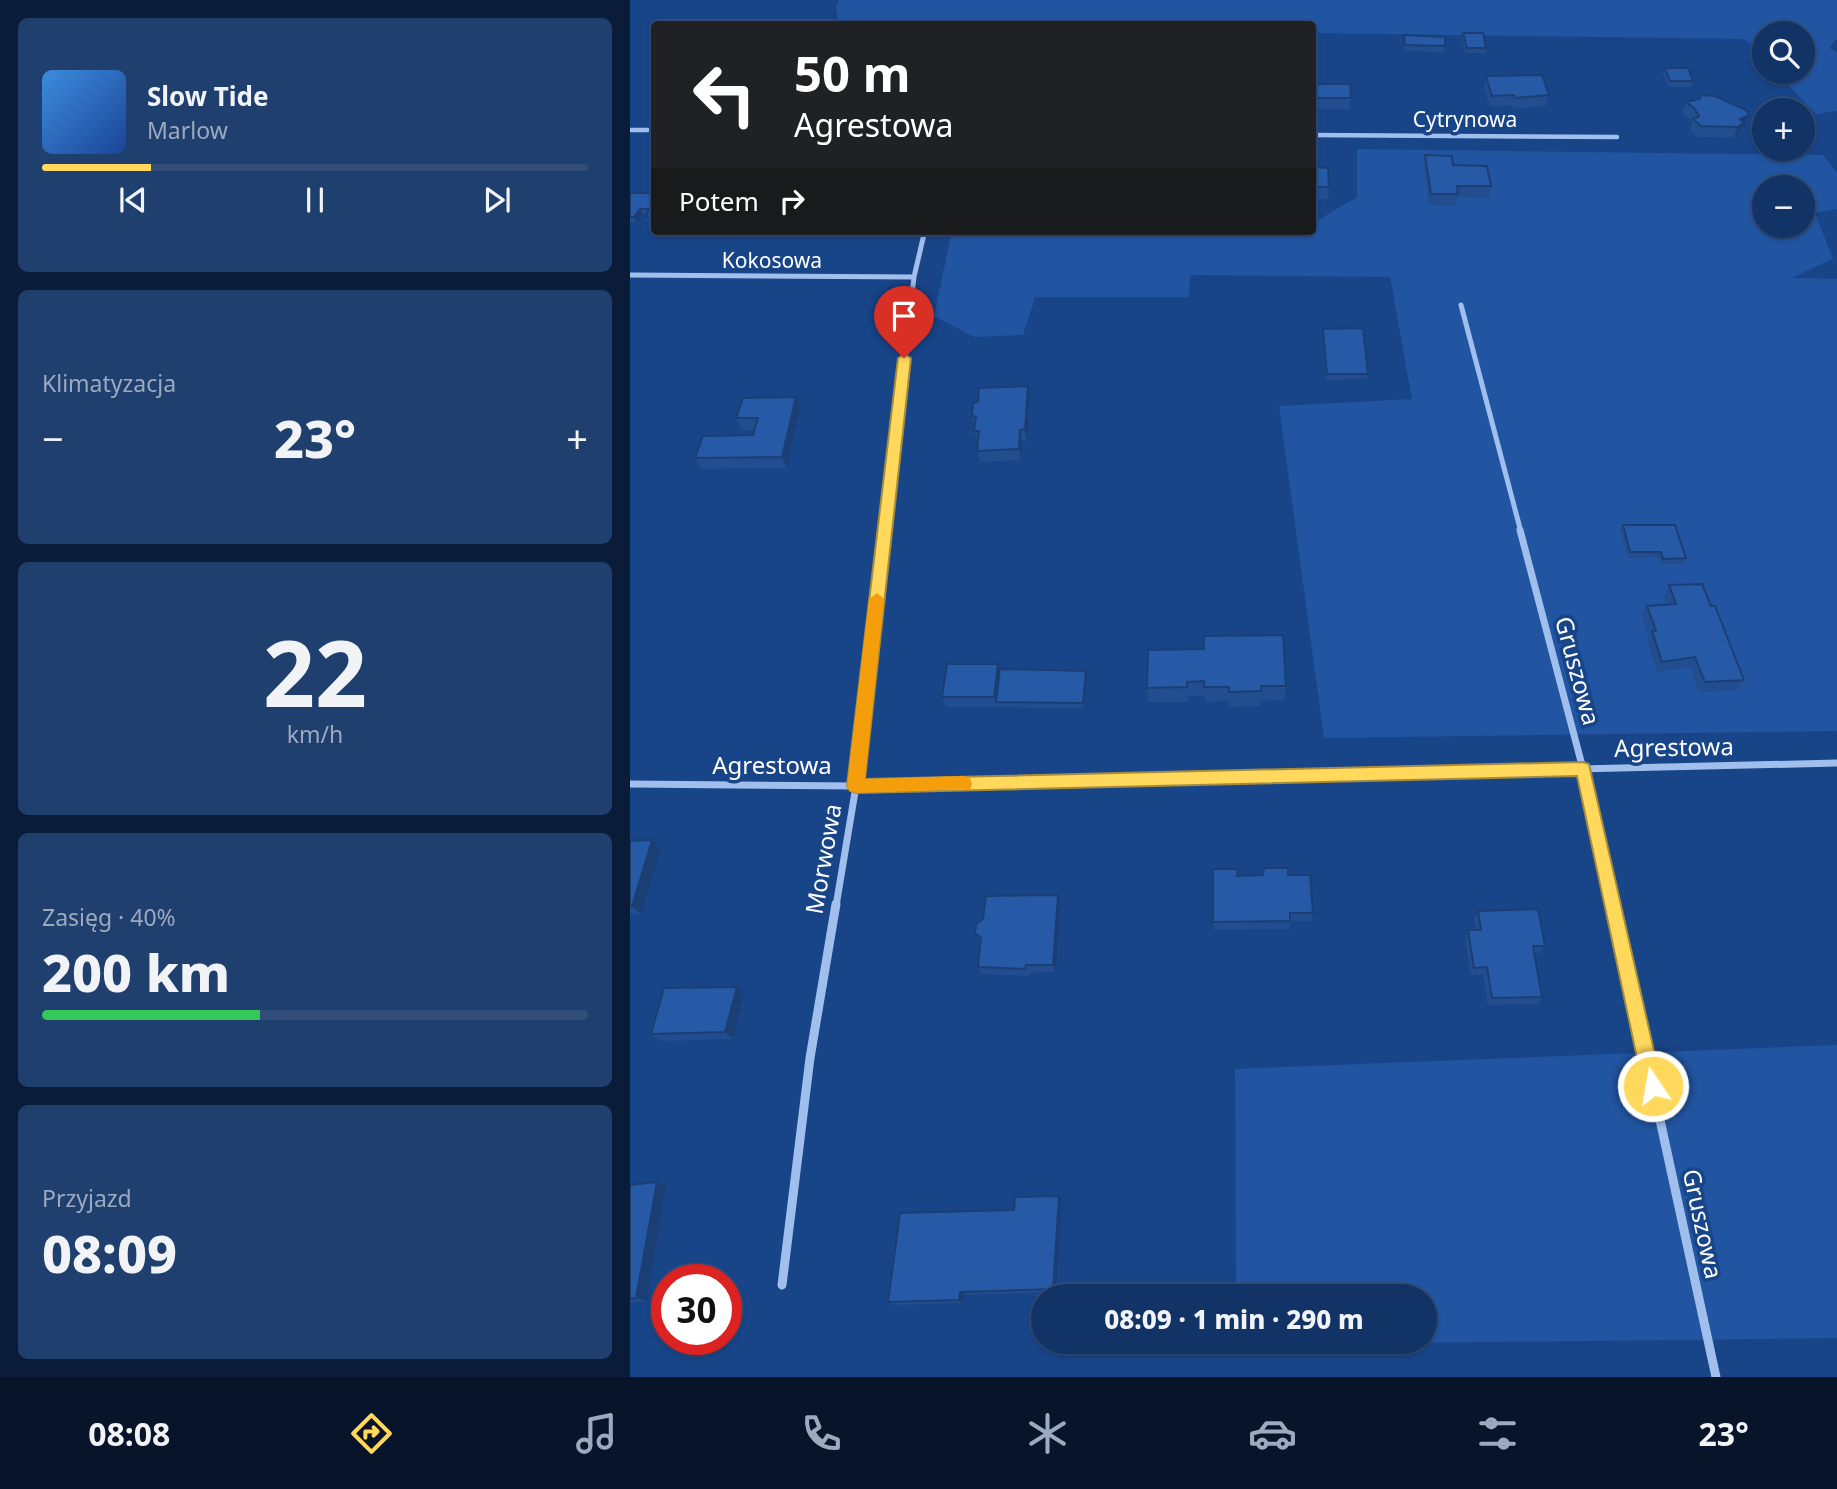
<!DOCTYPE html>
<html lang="pl">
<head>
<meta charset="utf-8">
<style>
  body { margin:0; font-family:"Noto Sans",sans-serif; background:#1f3f6f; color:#f1f3f6; height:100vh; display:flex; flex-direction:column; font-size:26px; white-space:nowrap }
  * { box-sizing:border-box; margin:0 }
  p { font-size:23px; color:#9caabf }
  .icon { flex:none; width:38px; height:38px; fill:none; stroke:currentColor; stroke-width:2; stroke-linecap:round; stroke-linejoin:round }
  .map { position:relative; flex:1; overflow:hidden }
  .sheet { display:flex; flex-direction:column; gap:18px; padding:18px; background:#0a1c38; width:630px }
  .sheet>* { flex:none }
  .hud { position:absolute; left:21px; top:21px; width:665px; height:214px; border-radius:7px; box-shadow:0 2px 5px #0004,0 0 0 2px #314e7a; background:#202124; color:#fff; overflow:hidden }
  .fabs { position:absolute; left:1122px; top:21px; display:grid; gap:14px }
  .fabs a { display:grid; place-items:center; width:63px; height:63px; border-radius:50%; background:#123366; box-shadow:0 2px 5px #0004,0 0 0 2px #314e7a; font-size:35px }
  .speed { position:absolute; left:21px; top:1264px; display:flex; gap:14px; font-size:35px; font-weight:700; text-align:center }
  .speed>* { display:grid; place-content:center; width:91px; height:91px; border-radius:50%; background:#123366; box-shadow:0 2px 5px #0004,0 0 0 2px #314e7a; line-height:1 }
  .speed .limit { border:10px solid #d22; background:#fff; color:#111 }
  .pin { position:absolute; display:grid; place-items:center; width:60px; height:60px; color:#fff; margin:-72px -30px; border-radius:50% 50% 50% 0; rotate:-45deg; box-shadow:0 0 7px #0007 }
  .pin .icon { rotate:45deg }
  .me { position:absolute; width:77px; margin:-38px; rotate:348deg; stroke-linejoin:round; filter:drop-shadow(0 0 5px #0008) }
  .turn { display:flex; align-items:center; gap:24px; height:147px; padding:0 28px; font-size:32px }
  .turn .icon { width:91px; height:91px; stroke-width:2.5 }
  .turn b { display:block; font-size:49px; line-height:60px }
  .then { display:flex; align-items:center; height:66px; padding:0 28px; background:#0003; gap:14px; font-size:26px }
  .big { font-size:52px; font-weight:800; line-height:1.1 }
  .sheet .tile { flex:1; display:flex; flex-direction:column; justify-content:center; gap:10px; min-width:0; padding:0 24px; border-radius:10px; background:#1f3f6f }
  .sheet .dial { align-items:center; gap:0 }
  .dial b { font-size:91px; line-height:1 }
  .song { display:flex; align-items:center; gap:21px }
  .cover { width:84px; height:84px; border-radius:10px; background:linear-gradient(135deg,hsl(210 70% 55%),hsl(220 70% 35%)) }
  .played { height:7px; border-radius:4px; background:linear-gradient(90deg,#ffd85c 20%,#314e7a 20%) }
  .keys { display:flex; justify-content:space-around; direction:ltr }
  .heat { display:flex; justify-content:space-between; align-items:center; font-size:38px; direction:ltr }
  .charge { height:10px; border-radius:5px; background:linear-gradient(90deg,#34c759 40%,#314e7a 0) }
  .trip { position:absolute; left:401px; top:1284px; width:406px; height:70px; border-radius:35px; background:#123366; box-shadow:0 2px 5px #0004,0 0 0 2px #314e7a; font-weight:800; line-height:70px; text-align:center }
  .tabs { display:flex; height:112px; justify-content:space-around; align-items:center; background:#071429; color:#9caabf }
  .tabs .icon { width:49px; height:49px }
  .tabs .active { color:#ffd85c }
  .tabs b { font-size:32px; color:#f1f3f6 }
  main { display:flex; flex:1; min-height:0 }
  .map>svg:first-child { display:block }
</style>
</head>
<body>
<main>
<section class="sheet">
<div class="tile">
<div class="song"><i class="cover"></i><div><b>Slow Tide</b><p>Marlow</p></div></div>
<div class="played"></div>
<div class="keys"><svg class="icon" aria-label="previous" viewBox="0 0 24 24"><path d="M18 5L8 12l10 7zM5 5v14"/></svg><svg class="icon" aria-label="pause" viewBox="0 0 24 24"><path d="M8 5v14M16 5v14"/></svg><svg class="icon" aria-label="next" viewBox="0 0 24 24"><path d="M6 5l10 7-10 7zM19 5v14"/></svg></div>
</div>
<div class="tile"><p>Klimatyzacja</p>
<div class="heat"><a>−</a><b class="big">23°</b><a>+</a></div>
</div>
<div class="tile dial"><b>22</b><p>km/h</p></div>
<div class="tile"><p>Zasięg · 40%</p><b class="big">200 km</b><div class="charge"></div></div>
<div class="tile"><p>Przyjazd</p><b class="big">08:09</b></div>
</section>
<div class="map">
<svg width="1207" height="1377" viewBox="0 0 1207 1377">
  <rect width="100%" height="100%" fill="#184488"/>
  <path fill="#2155a1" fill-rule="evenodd" d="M209,0H1207V39L1199,48L1207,52V111L1186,114L1146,72H1172V33H1134V59L1115,39L683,33L682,24H208L206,6Z
    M727,149L1193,155L1207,173V209L1185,213L1203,259L1161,278L1207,279V731L694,738L649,406L782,399L760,277L560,275L559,297H405L393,335L344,337L304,316L322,231L665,233L682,231L683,223L727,197ZM1134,187H1172V226H1134Z
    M1207,1045V1338L606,1345V1342H794V1297H606L605,1069Z"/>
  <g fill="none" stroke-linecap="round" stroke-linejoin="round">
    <path stroke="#a0bfed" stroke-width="4.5" d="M0,130H24
      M682,135L987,137
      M294,236L295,231"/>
    <path stroke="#a0bfed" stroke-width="5" d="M0,275L284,277
      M831,305L891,532
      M255,532L284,277L294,234"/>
    <path stroke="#a0bfed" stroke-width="7" d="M890,530L953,769L983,906
      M0,784L226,786L1207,763
      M206,906L226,786L255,530"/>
    <path stroke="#a0bfed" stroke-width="9" d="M983,904L1086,1377
      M152,1285L180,1058L206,904"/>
  </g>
  <path fill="#224d8f" d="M833,33L856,48L855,53H836L832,39Z
    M774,35L815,46V52L774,51Z
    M1035,68L1063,81L1062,87H1038L1033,74Z
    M856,76L919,95L916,106L882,109V106L860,107L854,87Z
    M682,82L683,84L721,98L720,109H682Z
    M1056,102L1115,126L1111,128L1108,134L1104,138L1067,137L1060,130L1062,122L1061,120L1052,113Z
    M795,155L823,165L861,186L859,198L828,197L826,206L799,205L794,167Z
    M682,167L699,187L698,199H682Z
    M0,193H24V223H18L16,217L17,214H13L7,223L0,222Z
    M171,231H226L224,237L172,234Z
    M693,329L738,374L737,379L696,380Z
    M398,386L400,397L397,441H392L391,460L350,462L347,451L348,442L344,431L345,428L342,417L348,402Z
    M166,397L170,408L157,468L71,469L65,458L123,435L125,430H112L106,418Z
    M993,525L1056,558L1054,564H1030L1028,557L998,558L990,531Z
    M1039,585L1081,606L1114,680L1108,690L1069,692L1060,667L1027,672L1017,641L1019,636L1012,616L1017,606L1037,605L1034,596Z
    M518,650L656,686L655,700L631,701L630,706L599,707V701L575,702V696H558V702H518L517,688Z
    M370,669L456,671L457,676L454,708L316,707L312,697Z
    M0,841L31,849L11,914L0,915Z
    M658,875L683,913L682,921H660V929L584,930L583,922L607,876Z
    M428,895L430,903L426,972L399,973L398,976L352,974L348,967L350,942L345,933Z
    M848,911L915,946L910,953H904L912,997L908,1004L858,1005L853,975H841L836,945L835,938L838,930H846L844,919Z
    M107,987L114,994L103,1039L30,1041L21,1034Z
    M0,1185L36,1187L17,1301L0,1303Z
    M429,1196L432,1200L426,1292L335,1295L333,1303L264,1305L258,1302L384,1210Z"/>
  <path fill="#1b3f74" d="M1119,115L1115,126L1111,128L1108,134L1104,138L1110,119Z
    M10,209L13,214L7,223L4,217Z
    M398,386L400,397L397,441L395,429Z
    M166,397L170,408L157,468L152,457Z
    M390,430L392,441L391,460L389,449Z
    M368,664L371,675L366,702L364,697Z
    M456,671L457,676L454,708L453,703Z
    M22,840L31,849L11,914L2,906Z
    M428,895L430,903L426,972L423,965Z
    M107,987L114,994L103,1039L95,1032Z
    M27,1182L36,1187L17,1301L6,1298Z
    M429,1196L432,1200L426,1292L423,1289Z
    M330,1292L335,1295L333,1303L329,1300Z"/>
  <path fill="#275aa6" stroke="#1b3f74" stroke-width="2" d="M833,33H853L856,48H837Z
    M774,35L815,37V46L775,45Z
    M1035,68H1058L1063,81H1040Z
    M912,75L919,95L885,98L884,95L862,96L856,76Z
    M682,82L683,84H720L721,98H682Z
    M1071,95L1085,96L1116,110L1119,115L1110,119L1113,123L1108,127L1071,126L1063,119L1069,116L1065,109L1056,102L1070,99Z
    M795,155L822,156L823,165L857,166L861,186H827L828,194H801Z
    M682,167L698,168L699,187H682Z
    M0,193H24V217H16L19,209H10L4,217H0Z
    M733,328L738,374H697L693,329Z
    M398,386L395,429L390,430L389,449L347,451L349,431H344L346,416L342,417L343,403L348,402L349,388Z
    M166,397L152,457L65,458L73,436L123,435L128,418H106L113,398Z
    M993,525H1045L1056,558L1033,559L1031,552H1000Z
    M1072,584L1081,606H1085L1114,680L1075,682L1065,657L1032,662L1022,631H1026L1017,606L1046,604L1039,585Z
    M653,635L656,686H631V691L599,692V687H574V681L557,682V687L517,688L518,650L574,649V636Z
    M317,664H368L364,697H312Z
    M370,669L456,671L453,703L366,702Z
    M22,840L2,906H0V841Z
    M634,868H658V875H680L683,913H660V921L583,922V869H608L607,876L633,875Z
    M428,895L423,965H396L395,969L348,967L351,938L345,933L346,924L353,919L356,896Z
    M908,909L915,946H903L912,997L862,998L857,967L844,968L839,937L838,930H851L848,911Z
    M107,987L95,1032L21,1034L34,988Z
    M27,1182L6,1298L0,1299V1185Z
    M429,1196L423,1289L330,1292L329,1300L258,1302L270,1213L384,1210L385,1197Z"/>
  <path fill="#ffd85c" stroke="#a68c3c" stroke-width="2" d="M274,354L281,358L235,779L953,762L959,764L1032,1086L1030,1093L1023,1096L1015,1093L1013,1086L947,776L226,793L220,791L217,786L268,358Z"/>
  <path fill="#f59e0b" d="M247,593L254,599L235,779L334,776L340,778L342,784L340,789L226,793L220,791L217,786L239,599Z"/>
  <g text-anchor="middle" stroke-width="7" stroke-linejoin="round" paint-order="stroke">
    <g font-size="21" fill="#fff" stroke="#184488">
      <text x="835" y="127">Cytrynowa</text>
      <text x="142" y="268">Kokosowa</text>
    </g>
    <g font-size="24" fill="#fff" stroke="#184488">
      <text transform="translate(947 671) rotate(75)" y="8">Gruszowa</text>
      <text transform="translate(1044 748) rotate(-1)" y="8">Agrestowa</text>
      <text x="142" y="774">Agrestowa</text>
      <text transform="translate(194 859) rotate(-80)" y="8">Morwowa</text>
      <text transform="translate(1072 1224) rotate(78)" y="8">Gruszowa</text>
    </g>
  </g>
</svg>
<div class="fabs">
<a><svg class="icon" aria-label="search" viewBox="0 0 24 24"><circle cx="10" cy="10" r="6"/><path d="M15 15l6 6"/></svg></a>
<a>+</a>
<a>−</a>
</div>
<div class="speed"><div class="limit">30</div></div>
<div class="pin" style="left:274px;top:358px;background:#d93025"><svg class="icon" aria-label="arrive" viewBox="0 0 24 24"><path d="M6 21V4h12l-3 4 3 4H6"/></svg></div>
<svg class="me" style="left:1023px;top:1086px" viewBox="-20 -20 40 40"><circle r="17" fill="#ffd85c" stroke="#fff" stroke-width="3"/><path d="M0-11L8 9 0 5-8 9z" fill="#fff"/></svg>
<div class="trip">08:09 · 1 min · 290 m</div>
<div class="hud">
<div class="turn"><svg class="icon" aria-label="left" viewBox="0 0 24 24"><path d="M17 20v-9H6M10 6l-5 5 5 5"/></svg><div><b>50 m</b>Agrestowa</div></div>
<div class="then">Potem<svg class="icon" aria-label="right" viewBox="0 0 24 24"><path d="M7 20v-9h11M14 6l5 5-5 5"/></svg></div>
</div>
</div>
</main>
<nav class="tabs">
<b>08:08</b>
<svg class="icon active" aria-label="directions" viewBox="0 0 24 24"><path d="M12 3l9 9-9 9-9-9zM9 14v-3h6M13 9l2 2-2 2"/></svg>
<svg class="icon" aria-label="music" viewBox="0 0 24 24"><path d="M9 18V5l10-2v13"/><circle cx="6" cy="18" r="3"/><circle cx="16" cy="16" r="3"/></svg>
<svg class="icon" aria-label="phone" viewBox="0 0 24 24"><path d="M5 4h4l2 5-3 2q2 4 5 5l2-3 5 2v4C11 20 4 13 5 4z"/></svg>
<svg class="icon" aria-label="climate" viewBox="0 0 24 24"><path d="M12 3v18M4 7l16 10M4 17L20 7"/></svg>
<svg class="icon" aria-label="car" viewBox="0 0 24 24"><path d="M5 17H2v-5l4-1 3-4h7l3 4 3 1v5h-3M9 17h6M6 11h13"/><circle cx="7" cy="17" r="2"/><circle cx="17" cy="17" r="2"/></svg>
<svg class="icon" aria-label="filters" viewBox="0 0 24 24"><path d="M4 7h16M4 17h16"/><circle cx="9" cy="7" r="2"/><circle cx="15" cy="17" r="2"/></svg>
<b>23°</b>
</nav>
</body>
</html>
